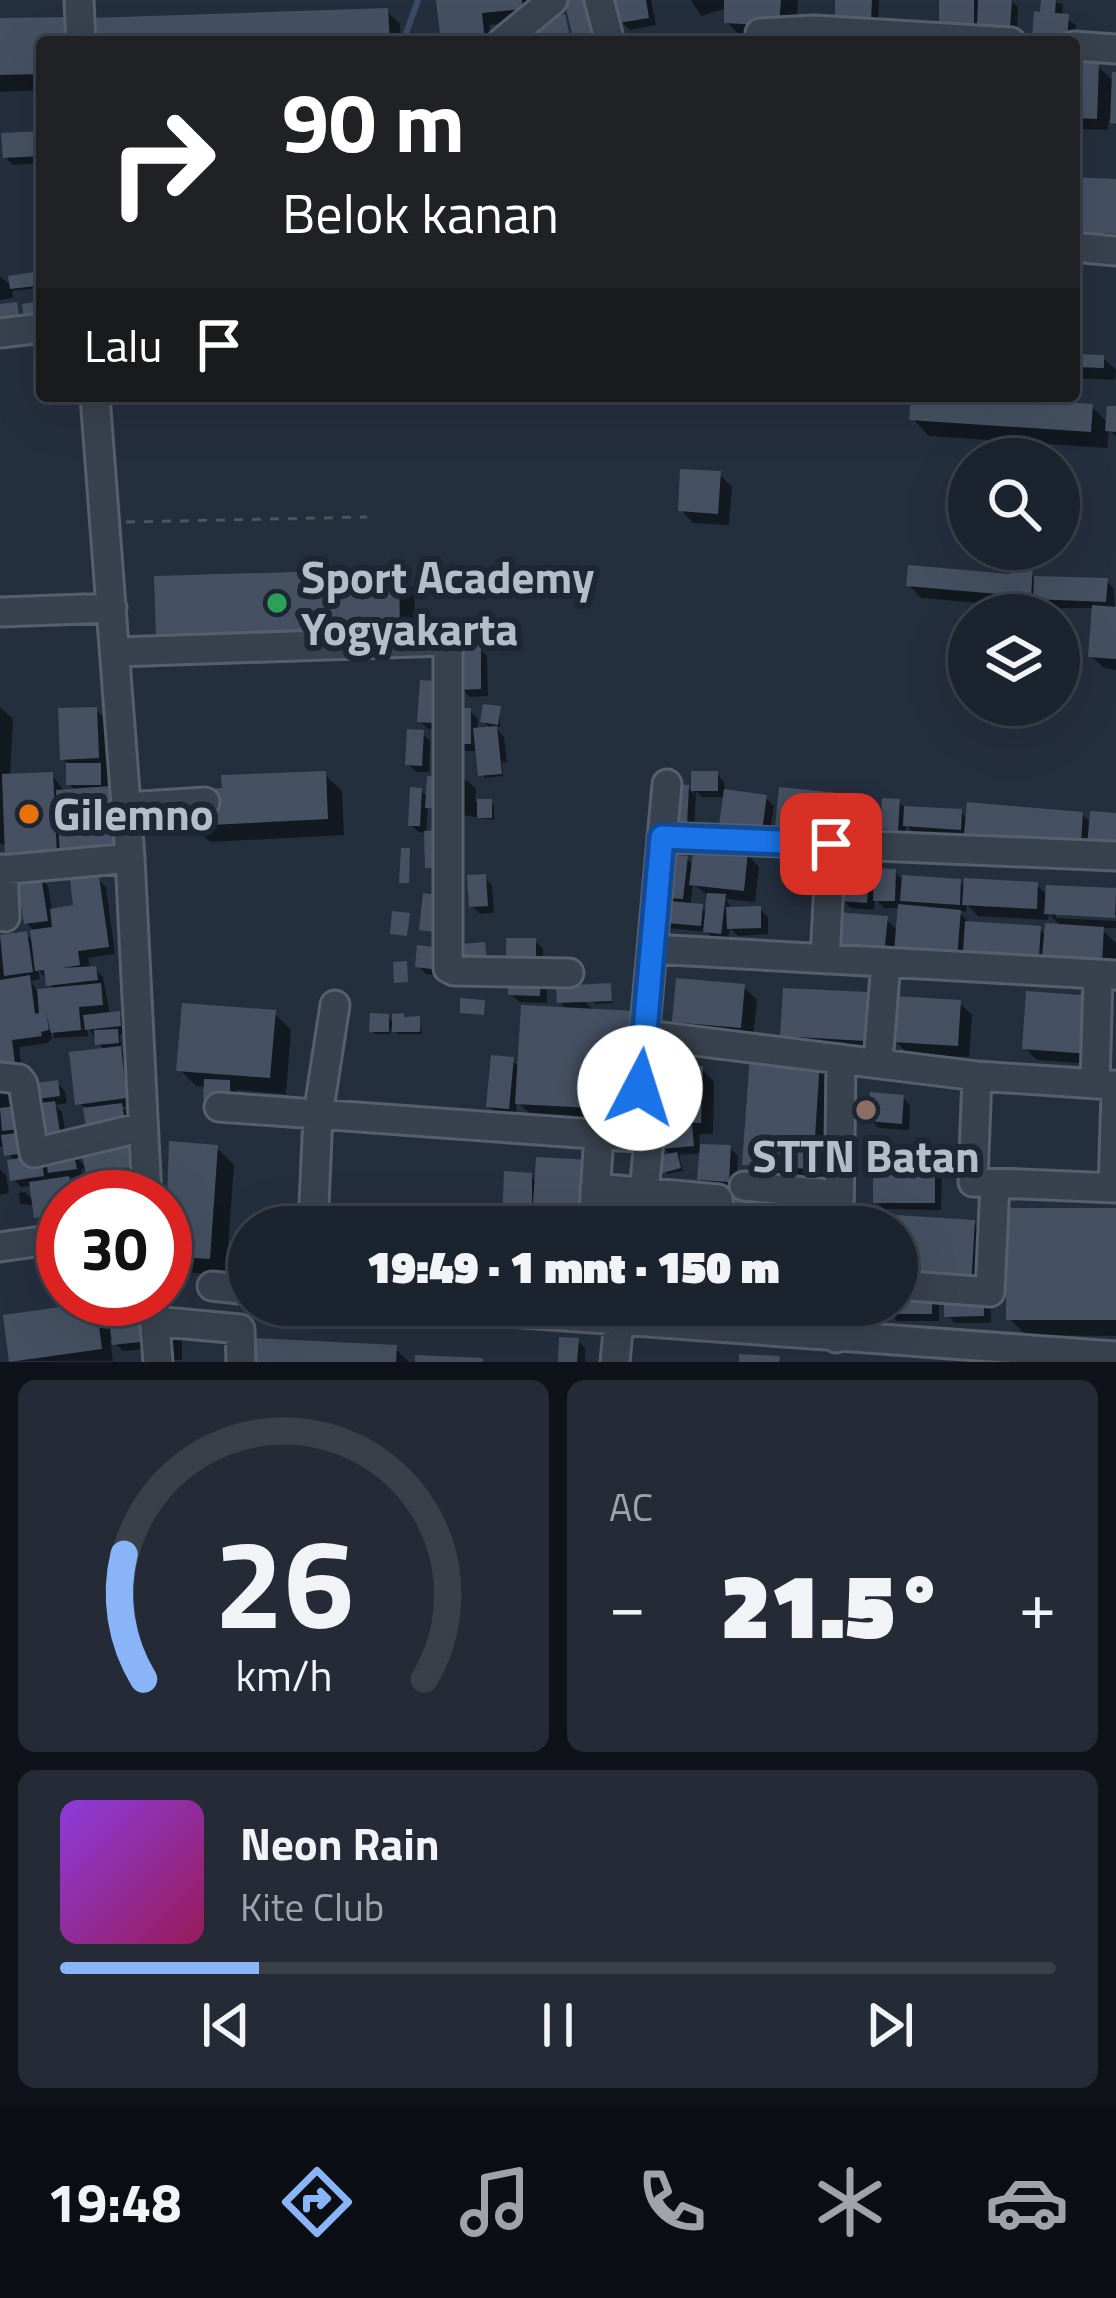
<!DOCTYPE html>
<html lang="id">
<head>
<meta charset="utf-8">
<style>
  body { margin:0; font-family:"Titillium Web",sans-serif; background:#242b36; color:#f1f3f6; height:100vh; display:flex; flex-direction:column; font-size:45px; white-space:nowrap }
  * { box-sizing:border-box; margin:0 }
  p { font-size:39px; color:#a0a4aa }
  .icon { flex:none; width:66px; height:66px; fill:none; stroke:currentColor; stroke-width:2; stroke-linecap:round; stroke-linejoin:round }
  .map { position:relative; height:1362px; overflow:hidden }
  .drawer { display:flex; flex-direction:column; gap:18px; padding:18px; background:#0f1319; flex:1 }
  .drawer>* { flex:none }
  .top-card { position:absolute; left:36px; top:36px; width:1044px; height:366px; border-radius:12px; box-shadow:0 12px 48px #0002,0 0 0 3px #39404a; background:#202124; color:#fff; overflow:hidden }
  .tools { position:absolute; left:948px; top:438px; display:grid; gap:24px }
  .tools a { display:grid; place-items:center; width:132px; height:132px; border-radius:50%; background:#1b232e; box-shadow:0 12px 48px #0002,0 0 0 3px #39404a; font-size:60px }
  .speed { position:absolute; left:36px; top:1170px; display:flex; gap:24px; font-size:60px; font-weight:700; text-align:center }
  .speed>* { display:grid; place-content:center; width:156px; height:156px; border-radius:50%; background:#1b232e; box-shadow:0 12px 48px #0002,0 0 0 3px #39404a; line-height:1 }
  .speed .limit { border:18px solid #d22; background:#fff; color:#111 }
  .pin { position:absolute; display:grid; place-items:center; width:102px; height:102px; color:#fff; margin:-51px; border-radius:24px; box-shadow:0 6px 18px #0006 }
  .me { position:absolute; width:132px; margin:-66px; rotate:5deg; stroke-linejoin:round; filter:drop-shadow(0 0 9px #0008) }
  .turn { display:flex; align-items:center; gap:42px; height:252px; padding:0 48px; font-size:54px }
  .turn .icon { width:156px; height:156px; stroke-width:2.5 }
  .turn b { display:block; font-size:84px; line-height:102px }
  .then { display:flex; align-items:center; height:114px; padding:0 48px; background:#0003; gap:24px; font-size:45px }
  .big { font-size:90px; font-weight:800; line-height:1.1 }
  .drawer .card { flex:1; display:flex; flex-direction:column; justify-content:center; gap:18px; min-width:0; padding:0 42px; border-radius:18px; background:#242b36 }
  .drawer .dial { align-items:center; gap:0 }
  .dial svg { height:312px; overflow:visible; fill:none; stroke:#39404a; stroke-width:7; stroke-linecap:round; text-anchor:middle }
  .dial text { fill:#f1f3f6; stroke:none }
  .song { display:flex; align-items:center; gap:36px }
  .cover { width:144px; height:144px; border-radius:18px; background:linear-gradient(135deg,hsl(270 70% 55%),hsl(330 70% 35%)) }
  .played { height:12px; border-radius:6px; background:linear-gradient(90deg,#8ab4f8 20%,#39404a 20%) }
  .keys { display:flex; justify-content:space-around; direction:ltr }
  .heat { display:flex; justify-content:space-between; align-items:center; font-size:66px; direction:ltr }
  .drawer .tiles { flex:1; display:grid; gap:18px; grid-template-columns:1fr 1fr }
  .card:last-child { grid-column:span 2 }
  .trip { position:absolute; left:228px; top:1206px; width:690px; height:120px; border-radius:60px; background:#1b232e; box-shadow:0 12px 48px #0002,0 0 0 3px #39404a; font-weight:800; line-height:120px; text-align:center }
  .tab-bar { display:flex; height:192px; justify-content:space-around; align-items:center; background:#0b0e12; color:#a0a4aa }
  .tab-bar .icon { width:84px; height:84px }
  .tab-bar .current { color:#8ab4f8 }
  .tab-bar b { font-size:54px; color:#f1f3f6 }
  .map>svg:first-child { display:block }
</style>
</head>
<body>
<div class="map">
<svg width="1116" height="1362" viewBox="0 0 1116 1362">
  <rect width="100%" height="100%" fill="#242f3e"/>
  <path fill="#0007" fill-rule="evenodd" d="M439,0H556L534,20L489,25L491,42H444Z
    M618,0H651L656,25L630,30L622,22Z
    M691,0H724L725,4L727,0H798L795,42L743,39L727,22V8L701,16Z
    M838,0H879L878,26Z
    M942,0H978L981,3V0H1011L1018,7L1017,33L988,32L980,24V29H950L942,21Z
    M1044,0L1063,4L1062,16L1076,25L1074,46V42H1041L1035,36Z
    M387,11L400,24L401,42H42V90L0,92V21Z
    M1074,65L1098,66L1115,83L1116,75V126L1109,119L1108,130L1080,129L1074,124Z
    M42,134V163L13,165L5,157Z
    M1074,179L1116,182V245L1079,235L1080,229H1074Z
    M33,275L38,288L12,291L13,298L0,300V277L13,286Z
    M1074,357L1103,358L1116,370L1115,380L1074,378Z
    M914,396L1092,407L1109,424L1116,410V437L1109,430L1107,448L929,436L912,418Z
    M719,474L732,487L729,525L693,523L681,510Z
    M1032,570L1034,579L1107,581L1114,589L1116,670L1104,668L1091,656L1095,608H1042L921,598L909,585L1009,577Z
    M397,572L414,589L416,646L157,579Z
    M479,648L487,656L488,696L470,697L462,689Z
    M434,684L440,730L428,729L420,721Z
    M0,707L13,719L10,776L52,775L65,792L76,791L69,784V764L63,759L96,710L109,722L108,788L122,802L126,864L0,844Z
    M500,709V727L493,725L504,737L507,762H502L503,776L484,778L479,751H463L455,743L470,711L478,719L477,731L491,729L483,721Z
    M422,733L430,741L429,772H416L408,764Z
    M324,774L342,791L344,835L210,842L192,825Z
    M694,774H717L724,782L725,792L766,798L774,806L769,837L731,832L723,824L726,797H702L696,791L694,833L684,832L688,788L694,795Z
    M455,780L468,781L476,789L475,802L494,805V820L462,815L452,805L436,815L428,807L426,833L419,832L411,825L421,791L429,799Z
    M846,797L853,803L875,806L884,815L899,802L906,809L961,812L968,820L1082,814L1092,825L1116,816V860L971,837L914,833L906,825L905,837L891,836L882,827L880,839L860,837L852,829L851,839L790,837L778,824Z
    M747,854L759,867L755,902L726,899L732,910L760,909L768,917V934L738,936L730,928L728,940L714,939L707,932L667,928L663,895L687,859L695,867ZM693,884L710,897L708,914L701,907L690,906Z
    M868,870L877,879L895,872L901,878L960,882L966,888L1037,885L1048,896L1115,891L1116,915L1056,912V918L1116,921V928H1100L1116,943V967L848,960L886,919L899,932L901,908H884L875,898L874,910L851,908L843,900ZM967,905L978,916L1048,920L1049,914L1062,927L1047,936L1039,929L972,925L958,911L966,912Z
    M484,877L492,885L494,913L480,914L472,906Z
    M40,878L48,886L52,911L71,909L98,879L106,887L115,954L88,958L90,969H95L103,977L110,1015L119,1014L127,1022L128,1033L120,1034L121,1046H117L128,1057L133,1105L122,1107L129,1114L132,1134L78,1103L105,1051L87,1027L88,1036L54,1038L51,1007L44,1008L52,1038L48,1043L19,1047L22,1071L0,1067V938L26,934L34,942L32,929L27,923ZM38,970L48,980L55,991L38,992L31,981L40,979Z
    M535,941L543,949V968H517Z
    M420,949L447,976L426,974L418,966Z
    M539,979L547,987V1003L519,1002L511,994Z
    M610,987L613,1003L596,1004L581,989L577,993L605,1022L609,1018L604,1013L634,1014L651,1031L646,1126L531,1115L517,1101L516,1115L497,1114L489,1106L493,1058L512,1060L520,1068L523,1008L568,1011L560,1002L559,988Z
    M744,987L757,1000L753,1039L688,1033L675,1020Z
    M1029,994L1102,1065L1037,1060L1025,1048Z
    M867,995L879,1008L877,1052L796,1048L783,1035Z
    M959,1003L972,1015L969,1057L908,1054L895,1041Z
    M274,1013L291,1030L286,1094L237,1090V1107L214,1106L206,1098V1087L196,1086L179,1069Z
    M388,1017L395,1024L418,1019L422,1034H398L391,1027L390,1034H375L372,1031Z
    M818,1061L836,1078L829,1185L763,1181L746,1164Z
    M702,1069L714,1082L713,1134H699L700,1147L730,1148L738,1156L736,1189L708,1187L700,1179L702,1153L679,1155L683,1171L668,1174L665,1171L671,1156L663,1147L672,1129L664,1121Z
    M57,1083L65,1091L67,1103L55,1105L62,1112L67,1145L33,1099Z
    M19,1090L39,1157L51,1169L72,1153L87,1168L135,1142L147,1172L96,1182L81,1167L83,1176L68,1178L77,1193L104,1189L112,1197H63L46,1226L37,1217L35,1205L20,1204L19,1193L25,1192L35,1202L32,1186L21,1187L13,1179L14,1162L5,1146L0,1147V1093Z
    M903,1098L910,1106L909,1130L879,1128L871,1120Z
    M171,1145L217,1148L234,1165L226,1275L181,1272L165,1256Z
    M934,1152L942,1160L941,1210L884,1209L876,1202Z
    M0,1169L6,1175L9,1193L0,1195Z
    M531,1176L537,1182L604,1227H510L505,1222Z
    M749,1198L757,1206L755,1227H738L733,1221Z
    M1116,1211V1336L1026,1335L1009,1318Z
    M974,1223L991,1240L987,1303L991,1307V1323H955L947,1315V1301L939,1300V1321H897L889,1313V1305H897V1227H882Z
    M851,1305H882V1317H859Z
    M95,1306L108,1321L136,1318L144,1325L147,1349L123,1351L110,1338L113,1361H12Z
    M167,1338L182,1341V1360H169Z
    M578,1341L585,1348V1362H561Z
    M395,1348L409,1362H256Z"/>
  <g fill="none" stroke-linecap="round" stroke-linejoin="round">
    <path stroke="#394c67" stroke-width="6" d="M403,42L418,0"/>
  </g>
  <path fill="#455162" d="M436,0H522L523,9L482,13L485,41L441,42Z
    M564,0H595L605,42H574Z
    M615,0H646L649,18L619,23Z
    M724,0H781L779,26L724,23Z
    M835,0H872L871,20L835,18Z
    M939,0H974V23H939Z
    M978,0H1012L1010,27L977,25Z
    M1041,0H1056L1055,13L1069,14L1067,40L1032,37L1034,11L1040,12Z
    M388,8L390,42H91L90,18Z
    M565,14L571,42H522L520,30L547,25L546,17Z
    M74,17L75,42H42V74L0,75V18Z
    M1074,62L1099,63L1097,119L1074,118Z
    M1112,72H1116V124L1110,123Z
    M42,131V156L3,158L1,133Z
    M1074,177L1116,179V234L1074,232Z
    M34,272L36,286L10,289L8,276Z
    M42,301V320L24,322L22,304Z
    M17,302L20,320L0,323V304Z
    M1074,354L1104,355V368L1074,367Z
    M911,396H977L1093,404L1091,432L909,420Z
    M1107,406H1116V432L1105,431Z
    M680,469L721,471L718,514L678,511Z
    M908,565L1010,574L1011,566L1033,567L1031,597L906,586Z
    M399,569L400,630L156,638L154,576Z
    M1034,576L1108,578L1106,602L1033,599Z
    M1092,605L1116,607V659L1088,657Z
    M481,645V689L459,690L458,646Z
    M420,680L436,681L433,723L417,722Z
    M483,704L501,706L498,725L480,722Z
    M97,707L99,758L60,760L58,708Z
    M453,708H471V744H452Z
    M497,726L502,774L478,776L473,728Z
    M407,729L424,730L422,766L405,765Z
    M66,763H101V785H66Z
    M326,771L328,819L190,826L189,806L212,805L211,789L222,788L221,775Z
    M691,771H718V791H691Z
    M53,772L57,855L5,858L2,774Z
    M427,776L447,777L445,810L425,808Z
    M675,784L689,785L687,826H673Z
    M111,786L115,853L60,856L56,790Z
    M410,787L422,788L420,826H408Z
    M779,787L848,794L844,833L775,826Z
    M724,789L767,795L762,831L719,825Z
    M882,798L900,799L898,831L880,829Z
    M477,799H492V818H477Z
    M852,800L876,803L873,833L849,830Z
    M967,802L1083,812L1081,844L964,834Z
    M904,806L962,809L961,830L903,826Z
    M1090,811L1116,813V850L1087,847Z
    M439,830L440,867L425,868L424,831Z
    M694,845L748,851L744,891L689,885Z
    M401,848H410L409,883H399Z
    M665,854L688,856L683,899L660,897Z
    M843,865L870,867L867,903L840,901Z
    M874,868L896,869L895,901H873Z
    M486,874L488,906L469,907L467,875Z
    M41,875L48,921L24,924L17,879Z
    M902,875L961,879L960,905L900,901Z
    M99,876L109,947L78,951L80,965L62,968L96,966L98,980L46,986L44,970L35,971L30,930L52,927L50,909L73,905L70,880Z
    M964,878L1038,882L1037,909L962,905Z
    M1046,885L1116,888L1115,918L1044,914Z
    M423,893L438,895L434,932L419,930Z
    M707,893L726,894L721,934L703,932Z
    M658,900L703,904L701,926L656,922Z
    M898,904L961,910L957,957L894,951Z
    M761,906V928L727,929L726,907Z
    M392,911L410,913L407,936L390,934Z
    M836,912L888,916L884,954L832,949Z
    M965,921L1041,926L1039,956L963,951Z
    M1045,923L1104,927L1102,962L1042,957Z
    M27,931L33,972L4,976L0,935Z
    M506,938H536V961H506Z
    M485,942L487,960L463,963L461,944Z
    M417,945L443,948L440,970L415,967Z
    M407,961L408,982L394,983L393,962Z
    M30,975L35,1014L39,1013L37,989L101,983L103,1005L79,1007L81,1030L51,1033L46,1011L49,1030L41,1032L42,1036L12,1040L15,1064L0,1066V980Z
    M509,975L541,976L540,996L508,995Z
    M676,978L745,984L741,1028L672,1022Z
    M611,983L612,1001L557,1003L556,986Z
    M783,988L868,992L865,1041L780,1036Z
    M1026,991L1095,996L1090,1054L1022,1049Z
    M895,996L961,1000L958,1046L892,1042Z
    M460,998L485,1000L484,1015L460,1013Z
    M182,1003L276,1010L270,1078L176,1071Z
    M521,1005L636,1011L630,1110L515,1104Z
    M120,1011L121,1026L85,1030L83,1015Z
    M370,1013L389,1014V1032H369Z
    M404,1013V1017L420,1016V1032H392V1014Z
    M118,1029L119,1043L95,1045L94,1030Z
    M121,1046L127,1098L75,1105L69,1052Z
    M750,1054L820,1058L813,1169L742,1165Z
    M491,1055L514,1057L509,1109L486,1107Z
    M663,1065L703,1066L701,1123L661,1122Z
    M204,1079L230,1080V1100L203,1099Z
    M58,1080L60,1096L30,1100L28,1084Z
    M870,1092L904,1095L902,1124L868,1121Z
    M55,1101L61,1138L40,1141L34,1104Z
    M122,1103L126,1127L87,1133L83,1108Z
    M24,1105L26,1128L2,1131L0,1108Z
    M692,1124L694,1146L660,1149L658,1127Z
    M30,1131L33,1152L4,1156L1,1135Z
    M136,1138L141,1165L86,1176L81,1149Z
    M169,1141L218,1145L210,1259L165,1256Z
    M700,1144L731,1145L729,1182L697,1180Z
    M873,1149H935V1203H873Z
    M73,1150L77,1169L48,1173L45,1154Z
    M677,1152L681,1168L662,1173L658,1156Z
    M41,1155L44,1176L10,1181L7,1160Z
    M536,1157L591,1160L587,1227L502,1223L504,1171L532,1173V1219Z
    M69,1176L72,1191L105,1186L107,1197H63V1228L44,1231L42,1217L34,1218L29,1182Z
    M732,1194L750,1196L748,1224L729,1223Z
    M288,1206H301V1227H288Z
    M1006,1208H1116V1320H1006Z
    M880,1214L975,1220L971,1288L897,1283V1227H879Z
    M897,1293H932V1314H886V1305H897Z
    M944,1296H984V1316L944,1317Z
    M96,1302L102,1349L9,1362L3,1315Z
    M138,1314L141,1342L112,1345L109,1318Z
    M559,1337L579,1338L577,1362H558Z
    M255,1338L397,1345L396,1362H253Z
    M739,1354L780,1356L779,1362H739Z
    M415,1355L483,1358V1362H415Z"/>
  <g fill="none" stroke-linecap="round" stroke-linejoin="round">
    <g stroke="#565f6c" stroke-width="33">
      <path id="minor" d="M79,0L81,42
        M599,0L610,42
        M760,33L814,30L1011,42
        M502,42L553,0
        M1074,46L1116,49
        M1074,247L1116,251
        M0,333L42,328
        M95,396L130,858L147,1197
        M0,612L112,608
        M116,652L444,641L448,644V968L454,971L569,973
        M127,807L205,802
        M662,837L1116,856
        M3,869L5,917
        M0,870L130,858
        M652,949L1116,975
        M825,959L831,844
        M878,1062L886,962
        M656,1068L659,1039L663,1037L977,1076L1113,1085L1116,1093L1113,1188
        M977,1076L973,1182L1116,1188
        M0,1077L19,1079L23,1084L34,1153L143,1127
        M1095,1084L1098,975
        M219,1107L635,1137L667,784
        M744,1186L839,1195
        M595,1188L718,1199L720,1227
        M644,1193L651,1118
        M313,1227L318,1115L335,1005
        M593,1227L599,1135
        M839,1227L841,1059
        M0,1247L63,1238
        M897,1285L990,1292L995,1184
        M212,1286L249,1290
        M153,1299L158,1362
        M411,1305L1116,1356
        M154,1321L240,1329L241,1362
        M836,1338L837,1305
        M615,1362L619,1321"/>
    </g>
    <path stroke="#44595c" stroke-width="3" stroke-dasharray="9 9" stroke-linecap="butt" d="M126,522L367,517"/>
    <use href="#minor" stroke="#38414e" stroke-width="27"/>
  </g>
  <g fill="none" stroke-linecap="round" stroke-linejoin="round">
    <g stroke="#114b97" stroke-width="30">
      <path id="route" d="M640,1088L662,837L831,844"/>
    </g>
    <use href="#route" stroke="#1a73e8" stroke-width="21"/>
  </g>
  <circle fill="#2e9e5b" stroke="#1d2633" stroke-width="4.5" cx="277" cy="603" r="12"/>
  <circle fill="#e8710a" stroke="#1d2633" stroke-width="4.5" cx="29" cy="814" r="12"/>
  <circle fill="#8d6e63" stroke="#1d2633" stroke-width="4.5" cx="866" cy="1110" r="12"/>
  <g text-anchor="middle" stroke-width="12" stroke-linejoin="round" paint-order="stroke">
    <g font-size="45" font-weight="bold" fill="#b4bcc9" stroke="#1d2633" text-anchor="start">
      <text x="301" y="593">Sport Academy<tspan x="301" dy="52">Yogyakarta</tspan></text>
      <text x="53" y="830">Gilemno</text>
      <text x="866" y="1172" text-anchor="middle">STTN Batan</text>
    </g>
  </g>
</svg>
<div class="tools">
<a><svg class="icon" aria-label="search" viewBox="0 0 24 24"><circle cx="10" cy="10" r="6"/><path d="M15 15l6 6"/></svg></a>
<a><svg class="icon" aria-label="layers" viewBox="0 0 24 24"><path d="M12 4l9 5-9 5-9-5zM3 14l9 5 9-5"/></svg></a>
</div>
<div class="speed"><div class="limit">30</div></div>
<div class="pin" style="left:831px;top:844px;background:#d93025"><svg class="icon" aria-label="arrive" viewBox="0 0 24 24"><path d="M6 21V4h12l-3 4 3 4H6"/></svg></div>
<svg class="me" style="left:640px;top:1088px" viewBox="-20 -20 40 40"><circle r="19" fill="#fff"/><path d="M0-13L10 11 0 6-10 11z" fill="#1a73e8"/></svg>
<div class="trip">19:49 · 1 mnt · 150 m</div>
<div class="top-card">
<div class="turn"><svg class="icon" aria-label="right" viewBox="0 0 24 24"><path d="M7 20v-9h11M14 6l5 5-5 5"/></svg><div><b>90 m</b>Belok kanan</div></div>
<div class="then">Lalu<svg class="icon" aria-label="arrive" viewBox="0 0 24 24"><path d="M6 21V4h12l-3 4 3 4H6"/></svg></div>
</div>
</div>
<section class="drawer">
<div class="tiles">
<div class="card dial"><svg viewBox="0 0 100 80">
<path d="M14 69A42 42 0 1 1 86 69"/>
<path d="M14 69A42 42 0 0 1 9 37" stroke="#8ab4f8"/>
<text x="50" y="56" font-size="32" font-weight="700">26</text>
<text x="50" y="72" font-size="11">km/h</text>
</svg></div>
<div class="card"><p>AC</p>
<div class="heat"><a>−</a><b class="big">21.5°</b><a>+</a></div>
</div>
<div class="card">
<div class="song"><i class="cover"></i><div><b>Neon Rain</b><p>Kite Club</p></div></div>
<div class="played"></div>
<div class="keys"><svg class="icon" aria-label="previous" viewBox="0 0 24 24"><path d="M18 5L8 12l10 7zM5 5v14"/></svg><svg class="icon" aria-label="pause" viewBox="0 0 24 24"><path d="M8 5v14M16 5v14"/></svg><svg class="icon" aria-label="next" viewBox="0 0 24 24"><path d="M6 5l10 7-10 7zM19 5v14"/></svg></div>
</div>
</div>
</section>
<nav class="tab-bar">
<b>19:48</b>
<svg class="icon current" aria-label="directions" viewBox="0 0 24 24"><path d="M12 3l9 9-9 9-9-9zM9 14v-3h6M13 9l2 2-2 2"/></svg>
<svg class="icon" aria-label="music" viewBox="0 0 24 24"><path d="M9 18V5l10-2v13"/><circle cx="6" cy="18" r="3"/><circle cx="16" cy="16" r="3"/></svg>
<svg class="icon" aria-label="phone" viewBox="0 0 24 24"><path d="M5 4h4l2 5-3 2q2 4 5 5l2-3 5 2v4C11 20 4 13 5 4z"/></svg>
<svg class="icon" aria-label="climate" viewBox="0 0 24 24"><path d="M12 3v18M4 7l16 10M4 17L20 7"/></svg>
<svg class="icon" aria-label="car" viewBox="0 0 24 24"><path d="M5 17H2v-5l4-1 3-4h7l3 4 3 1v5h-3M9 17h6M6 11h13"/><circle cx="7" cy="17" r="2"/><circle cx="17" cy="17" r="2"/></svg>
</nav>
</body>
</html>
